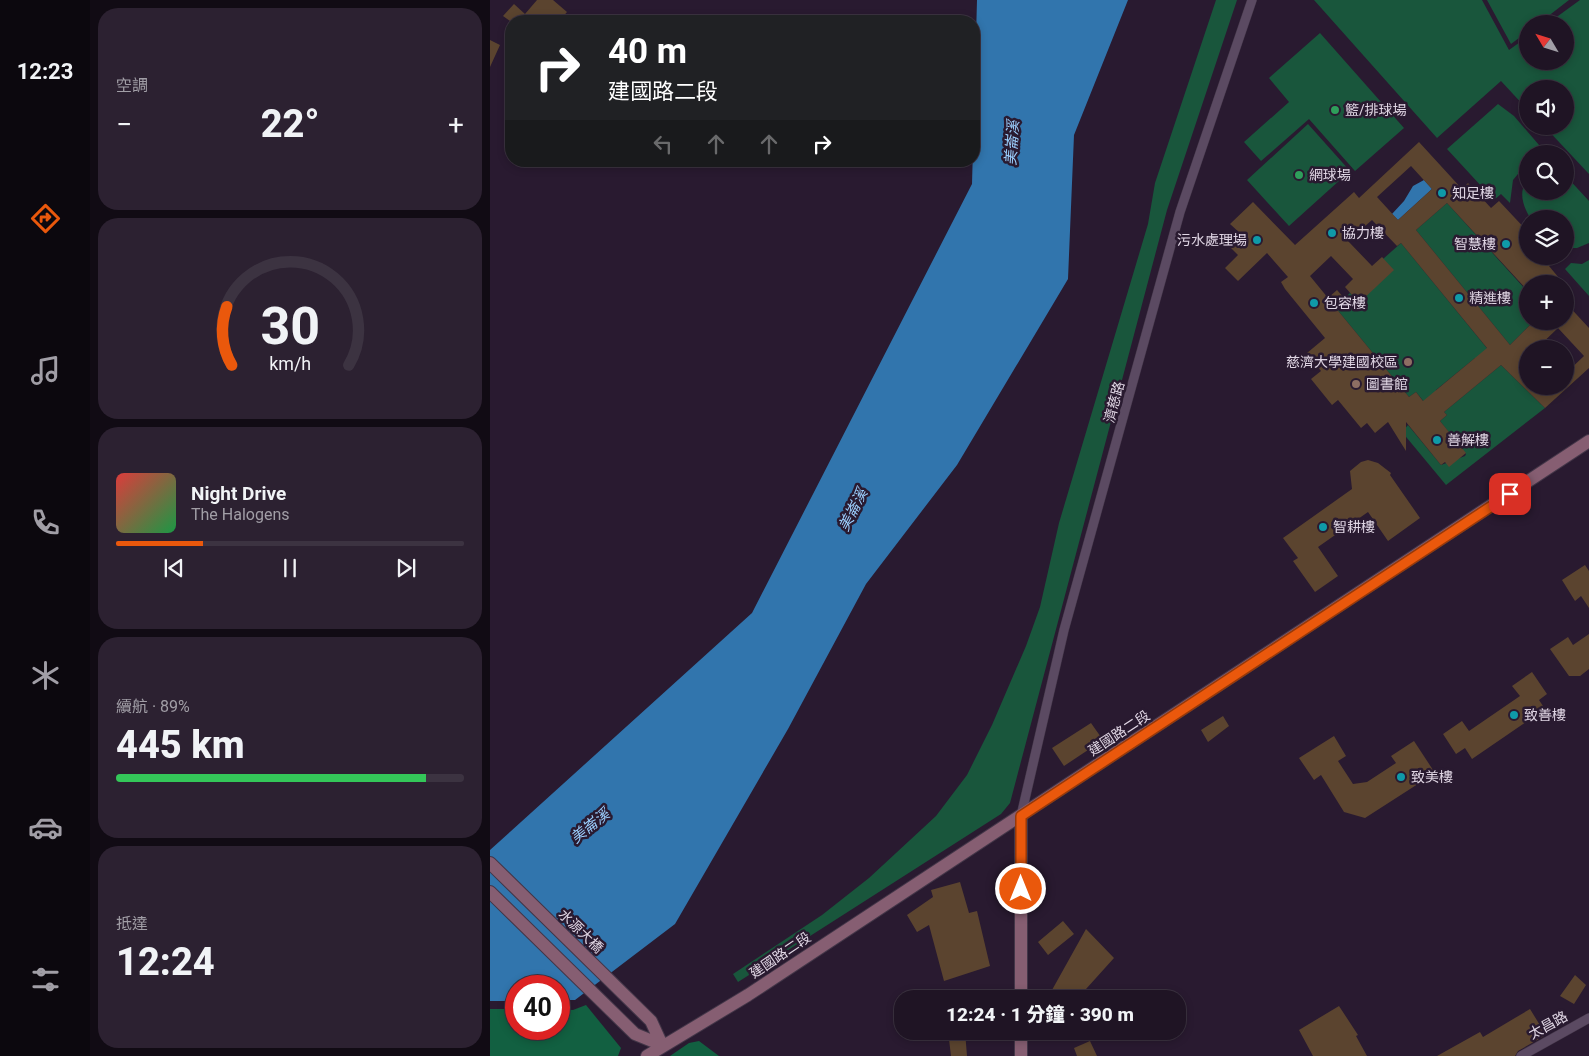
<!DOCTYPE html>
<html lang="zh-TW">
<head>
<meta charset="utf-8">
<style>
  body { margin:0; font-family:Roboto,"Noto Sans TC",sans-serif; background:#2c2131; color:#f1f3f6; height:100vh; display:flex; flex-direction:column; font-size:19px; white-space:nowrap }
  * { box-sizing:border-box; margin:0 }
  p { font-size:16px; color:#a19ea6 }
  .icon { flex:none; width:28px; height:28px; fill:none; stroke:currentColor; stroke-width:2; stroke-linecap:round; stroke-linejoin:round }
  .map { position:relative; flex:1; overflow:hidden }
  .side { display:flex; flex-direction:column; gap:8px; padding:8px; background:#110b14; width:400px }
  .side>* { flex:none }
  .banner { position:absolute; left:15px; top:15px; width:475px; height:152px; border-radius:20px; box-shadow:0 2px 8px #0003,0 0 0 1px #3c3341; background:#202124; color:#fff; overflow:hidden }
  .needle { width:32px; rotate:308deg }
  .tools { position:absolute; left:1029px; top:15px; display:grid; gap:10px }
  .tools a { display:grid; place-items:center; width:55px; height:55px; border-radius:50%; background:#1f1424; box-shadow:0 2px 8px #0003,0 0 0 1px #3c3341; font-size:25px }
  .speed { position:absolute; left:15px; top:975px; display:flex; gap:10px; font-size:25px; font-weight:700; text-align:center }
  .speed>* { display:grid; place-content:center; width:65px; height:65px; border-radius:50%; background:#1f1424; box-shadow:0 2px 8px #0003,0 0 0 1px #3c3341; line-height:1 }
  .speed .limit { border:8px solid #d22; background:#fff; color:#111 }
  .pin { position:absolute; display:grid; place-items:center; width:42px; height:42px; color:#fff; margin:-21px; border-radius:10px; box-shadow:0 2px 8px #0006 }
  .me { position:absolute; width:55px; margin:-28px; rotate:0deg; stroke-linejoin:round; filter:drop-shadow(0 0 4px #0008) }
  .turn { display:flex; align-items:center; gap:18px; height:105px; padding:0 20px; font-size:22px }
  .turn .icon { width:65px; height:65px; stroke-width:2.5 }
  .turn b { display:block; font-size:35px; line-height:42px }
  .lanes { display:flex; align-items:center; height:48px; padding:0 20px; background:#0003; justify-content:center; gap:25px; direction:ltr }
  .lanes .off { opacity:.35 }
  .big { font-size:38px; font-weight:800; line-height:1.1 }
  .side .card { flex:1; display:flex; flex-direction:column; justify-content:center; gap:8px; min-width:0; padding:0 18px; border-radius:20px; background:#2c2131 }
  .side .dial { align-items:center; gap:0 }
  .dial svg { height:130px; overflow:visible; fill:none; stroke:#3c3341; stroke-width:7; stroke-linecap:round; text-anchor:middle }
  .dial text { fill:#f1f3f6; stroke:none }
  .song { display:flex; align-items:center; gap:15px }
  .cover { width:60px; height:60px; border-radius:8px; background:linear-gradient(135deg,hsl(0 70% 55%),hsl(140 70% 35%)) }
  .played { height:5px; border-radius:2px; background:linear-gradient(90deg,#ea580c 25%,#3c3341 25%) }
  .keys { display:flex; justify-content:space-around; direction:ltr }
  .heat { display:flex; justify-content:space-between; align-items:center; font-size:28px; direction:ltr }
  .charge { height:8px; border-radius:4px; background:linear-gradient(90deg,#34c759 89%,#3c3341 0) }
  .trip { position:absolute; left:404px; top:990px; width:292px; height:50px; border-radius:20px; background:#1f1424; box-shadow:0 2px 8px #0003,0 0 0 1px #3c3341; font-weight:800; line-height:50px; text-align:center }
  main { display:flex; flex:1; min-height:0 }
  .menu { display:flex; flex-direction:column; width:90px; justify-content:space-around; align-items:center; background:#0c080e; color:#a19ea6 }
  .menu .icon { width:35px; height:35px }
  .menu .active { color:#ea580c }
  .menu b { font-size:22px; color:#f1f3f6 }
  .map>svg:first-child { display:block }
</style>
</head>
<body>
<main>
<nav class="menu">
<b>12:23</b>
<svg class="icon active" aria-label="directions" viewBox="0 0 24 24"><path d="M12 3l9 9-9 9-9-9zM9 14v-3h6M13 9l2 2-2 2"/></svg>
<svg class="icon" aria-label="music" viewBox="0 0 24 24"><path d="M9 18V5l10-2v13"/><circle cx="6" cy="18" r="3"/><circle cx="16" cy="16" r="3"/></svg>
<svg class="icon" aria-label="phone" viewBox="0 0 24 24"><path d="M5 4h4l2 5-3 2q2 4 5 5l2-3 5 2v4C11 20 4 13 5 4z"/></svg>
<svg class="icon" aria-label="climate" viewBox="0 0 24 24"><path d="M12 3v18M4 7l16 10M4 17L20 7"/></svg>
<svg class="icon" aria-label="car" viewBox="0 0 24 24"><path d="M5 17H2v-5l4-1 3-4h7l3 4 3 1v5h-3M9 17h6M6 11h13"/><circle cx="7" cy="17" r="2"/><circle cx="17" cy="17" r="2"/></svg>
<svg class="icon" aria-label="filters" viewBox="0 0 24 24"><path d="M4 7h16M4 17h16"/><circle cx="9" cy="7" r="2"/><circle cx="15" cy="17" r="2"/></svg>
</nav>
<section class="side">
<div class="card"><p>空調</p>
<div class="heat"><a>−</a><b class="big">22°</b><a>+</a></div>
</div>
<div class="card dial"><svg viewBox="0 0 100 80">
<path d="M14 69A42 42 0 1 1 86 69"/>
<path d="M14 69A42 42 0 0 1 11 33" stroke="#ea580c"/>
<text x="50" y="56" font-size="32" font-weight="700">30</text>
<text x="50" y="72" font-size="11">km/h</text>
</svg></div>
<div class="card">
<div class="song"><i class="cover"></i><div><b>Night Drive</b><p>The Halogens</p></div></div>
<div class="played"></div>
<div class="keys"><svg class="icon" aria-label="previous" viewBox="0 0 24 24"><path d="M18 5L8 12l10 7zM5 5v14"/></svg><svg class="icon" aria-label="pause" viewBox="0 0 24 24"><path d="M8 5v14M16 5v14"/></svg><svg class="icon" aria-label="next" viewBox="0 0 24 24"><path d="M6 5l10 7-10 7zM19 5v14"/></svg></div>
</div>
<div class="card"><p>續航 · 89%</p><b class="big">445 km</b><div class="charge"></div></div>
<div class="card"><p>抵達</p><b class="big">12:24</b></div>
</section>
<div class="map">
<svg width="1099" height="1056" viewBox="0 0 1099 1056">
  <rect width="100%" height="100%" fill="#291a30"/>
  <path fill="#19563c" d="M726,0H747L677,210L520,803L511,814L248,982L243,974L332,915L379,878L446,816L477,775L502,725L536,646L550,607L569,523L658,224L665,183Z
    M824,0H992L1019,50L1037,37L1038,61H1075V24H1057L1090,0H1099V174L1054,126H1075V89H1038L1037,109L1011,81L947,138Z
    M997,0H1079L1048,24H1038L1037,32L1021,44Z
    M830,33L914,128L865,171L819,119L771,161L754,142L799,102L779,78Z
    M1008,104L1024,116L1049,145L1045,154H1038L1037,163L1023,180L1020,203L1011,194L1004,200L957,149Z
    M818,124L860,171L799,226L757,180Z
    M1075,175L1099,201V243L1087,248H1075V219H1041C1033,207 1028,192 1037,180L1038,191H1075Z
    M957,203L1037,291L1038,321H1044L1020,345L926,230Z
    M911,243L1005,358H985L946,390L944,414L926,392L919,397L845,307L860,293L869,302L903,270L893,259Z
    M1099,260V296L1075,269L1081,263L1092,264Z
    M1011,365L1055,408L956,485L912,432L918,425L951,465L975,456L976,454L950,421L957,415L954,412Z"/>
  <path fill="#126041" d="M96,1005L131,1048L128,1056H0V1009H26V1029H69V1009L83,1010Z
    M209,1041L229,1056H180L199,1043Z"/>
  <path fill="#3175ad" d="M487,0H638L584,135L578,279L467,465L376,584L298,729L185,924L85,1000H69V986H26V1001H0V850L262,613L482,184Z
    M934,180L942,189L908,220L902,214L914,201L923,186Z"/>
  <path fill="#5b442f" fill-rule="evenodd" d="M47,0H63L77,12L69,21H20L13,16L24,4L35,14Z
    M0,40L10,45L0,67Z
    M929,142L972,189L978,183L1001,208L1009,201L1038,232V256H1059L1064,261L1059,266L1074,284H1038V291L957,203L926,230L1020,345L1044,321H1075V302L1099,328V368L1055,408L1011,365L954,412L957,415L950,421L976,453L959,467L955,462L951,465L916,422V451L898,422L885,433L877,423L871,428L848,400L842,405L821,379L831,371L817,353L835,338L795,289L791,282L798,277L777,253L748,281L735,268L748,255L739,246L751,234L740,224L763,202L805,245L864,192L869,198ZM921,166L942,189L908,220L887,197ZM882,220L907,246L911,243L997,348L933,401L926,392L919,397L845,307L854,298L847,290L838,298L820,276L841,256L863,279L855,287L869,303L904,270L892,257L882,266L858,241ZM1068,328L1094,356L1075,374V386H1038V349H1046Z
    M878,460L888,463L901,473L900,475L930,518L898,541L878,512L828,547L848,576L825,592L803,561L808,558L793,538L862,489L860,471L871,462Z
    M1095,565L1099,571V608L1091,596L1085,601L1072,580Z
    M1099,634V669L1090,676H1079L1060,649L1078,637L1083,645Z
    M1042,672L1057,694L1049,700L1055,709L982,759L975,748L966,754L953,734L972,721L979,731L1030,696L1022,686Z
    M733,716L739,726L718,742L711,730Z
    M601,723L613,740L574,766L562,748Z
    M844,736L856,756L848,761L863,784L877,782L906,763L901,756L924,741L945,773L875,818L854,812L831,775L824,780L809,758Z
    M470,882L479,913L487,911L500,966L454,981L439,925L427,932L417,915L443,897L441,890Z
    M573,921L584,934L558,955L548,942Z
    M596,929L624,958L587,999H557Z
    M1085,975L1096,985L1084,1004L1070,996Z
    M849,1006L868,1035L866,1036L877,1056H823L809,1030Z
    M1040,1009L1056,1035L1028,1051L1025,1056H947L990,1032L993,1037Z
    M458,1031H475L477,1056H461Z
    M600,1041L607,1056H587L584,1048Z"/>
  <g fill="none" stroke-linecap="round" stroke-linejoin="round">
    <g stroke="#433648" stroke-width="10">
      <path id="street" d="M531,816L574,630L690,212L762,0
        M1031,1056L1099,1018"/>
    </g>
    <g stroke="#433648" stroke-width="14">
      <path id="secondary" d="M0,863L161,1021L172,1045
        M0,892L145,1034L172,1045
        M531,999V816
        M157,1056L258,995L1099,441
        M531,1056V1031"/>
    </g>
    <use href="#street" stroke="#5b4a62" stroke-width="9"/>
    <use href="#secondary" stroke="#865e72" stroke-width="12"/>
  </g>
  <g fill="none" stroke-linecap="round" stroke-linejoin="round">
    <g stroke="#983908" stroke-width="12">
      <path id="route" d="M531,889V816L1020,494"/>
    </g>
    <use href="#route" stroke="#ea580c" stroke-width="9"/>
  </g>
  <g fill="#2e9e5b" stroke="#291a30" stroke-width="2">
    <circle cx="845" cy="110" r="5"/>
    <circle cx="809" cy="175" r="5"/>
  </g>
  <g fill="#0f9aa8" stroke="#291a30" stroke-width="2">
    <circle cx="952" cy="193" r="5"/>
    <circle cx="842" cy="233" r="5"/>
    <circle cx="767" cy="240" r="5"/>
    <circle cx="1016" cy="244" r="5"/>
    <circle cx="969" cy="298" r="5"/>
    <circle cx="824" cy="303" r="5"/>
    <circle cx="947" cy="440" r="5"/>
    <circle cx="833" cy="527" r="5"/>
    <circle cx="1024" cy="715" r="5"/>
    <circle cx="911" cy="777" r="5"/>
  </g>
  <g fill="#8d6e63" stroke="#291a30" stroke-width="2">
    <circle cx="918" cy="362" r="5"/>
    <circle cx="866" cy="384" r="5"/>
  </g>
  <g text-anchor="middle" stroke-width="5" stroke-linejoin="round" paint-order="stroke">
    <g font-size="14" fill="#e0d6e4" stroke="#291a30" text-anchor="start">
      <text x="855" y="115">籃/排球場</text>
      <text x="819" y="180">網球場</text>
      <text x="962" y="198">知足樓</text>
      <text x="852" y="238">協力樓</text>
      <text x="757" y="245" text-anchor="end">污水處理場</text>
      <text x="1006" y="249" text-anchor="end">智慧樓</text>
      <text x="979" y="303">精進樓</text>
      <text x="834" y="308">包容樓</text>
      <text x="908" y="367" text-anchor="end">慈濟大學建國校區</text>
      <text x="876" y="389">圖書館</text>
      <text x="957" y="445">善解樓</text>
      <text x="843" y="532">智耕樓</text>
      <text x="1034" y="720">致善樓</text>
      <text x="921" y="782">致美樓</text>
    </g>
    <g font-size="14" fill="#e0d6e4" stroke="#291a30">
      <text transform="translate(624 402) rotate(-75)" y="5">濟慈路</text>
      <text transform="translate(629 733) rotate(-33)" y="5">建國路二段</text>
      <text transform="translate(91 931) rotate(44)" y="5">水源大橋</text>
      <text transform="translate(290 955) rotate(-34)" y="5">建國路二段</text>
      <text transform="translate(1058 1025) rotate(-29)" y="5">太昌路</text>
    </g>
    <g font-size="15" font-style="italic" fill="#9bcefd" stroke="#291a30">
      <text transform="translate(522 143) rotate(-86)" y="5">美崙溪</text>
      <text transform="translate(363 510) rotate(-63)" y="5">美崙溪</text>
      <text transform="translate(100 826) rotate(-39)" y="5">美崙溪</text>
    </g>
  </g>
</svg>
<div class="tools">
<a><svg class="needle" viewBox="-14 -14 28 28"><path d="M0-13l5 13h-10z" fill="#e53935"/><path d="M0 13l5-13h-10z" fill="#a19ea6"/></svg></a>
<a><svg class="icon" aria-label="sound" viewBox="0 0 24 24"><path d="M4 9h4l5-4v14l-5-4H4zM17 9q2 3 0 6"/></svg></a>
<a><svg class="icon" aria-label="search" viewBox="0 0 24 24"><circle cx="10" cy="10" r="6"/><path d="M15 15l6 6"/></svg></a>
<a><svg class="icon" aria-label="layers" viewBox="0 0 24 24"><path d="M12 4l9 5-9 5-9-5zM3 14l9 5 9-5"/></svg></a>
<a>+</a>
<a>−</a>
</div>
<div class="speed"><div class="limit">40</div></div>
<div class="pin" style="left:1020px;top:494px;background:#d93025"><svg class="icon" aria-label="arrive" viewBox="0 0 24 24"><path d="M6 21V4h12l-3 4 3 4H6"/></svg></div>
<svg class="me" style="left:531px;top:889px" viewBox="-20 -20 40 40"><circle r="17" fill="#ea580c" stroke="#fff" stroke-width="3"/><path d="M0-11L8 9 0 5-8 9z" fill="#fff"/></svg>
<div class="trip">12:24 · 1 分鐘 · 390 m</div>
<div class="banner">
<div class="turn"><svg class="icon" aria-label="right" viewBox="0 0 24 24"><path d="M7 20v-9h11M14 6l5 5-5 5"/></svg><div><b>40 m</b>建國路二段</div></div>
<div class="lanes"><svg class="icon off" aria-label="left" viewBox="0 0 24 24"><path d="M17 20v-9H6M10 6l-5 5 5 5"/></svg><svg class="icon off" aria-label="ahead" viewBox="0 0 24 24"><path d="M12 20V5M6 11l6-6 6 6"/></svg><svg class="icon off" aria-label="ahead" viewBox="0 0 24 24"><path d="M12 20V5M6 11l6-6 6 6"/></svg><svg class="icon" aria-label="right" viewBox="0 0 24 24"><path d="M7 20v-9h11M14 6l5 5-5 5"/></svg></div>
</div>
</div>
</main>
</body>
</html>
